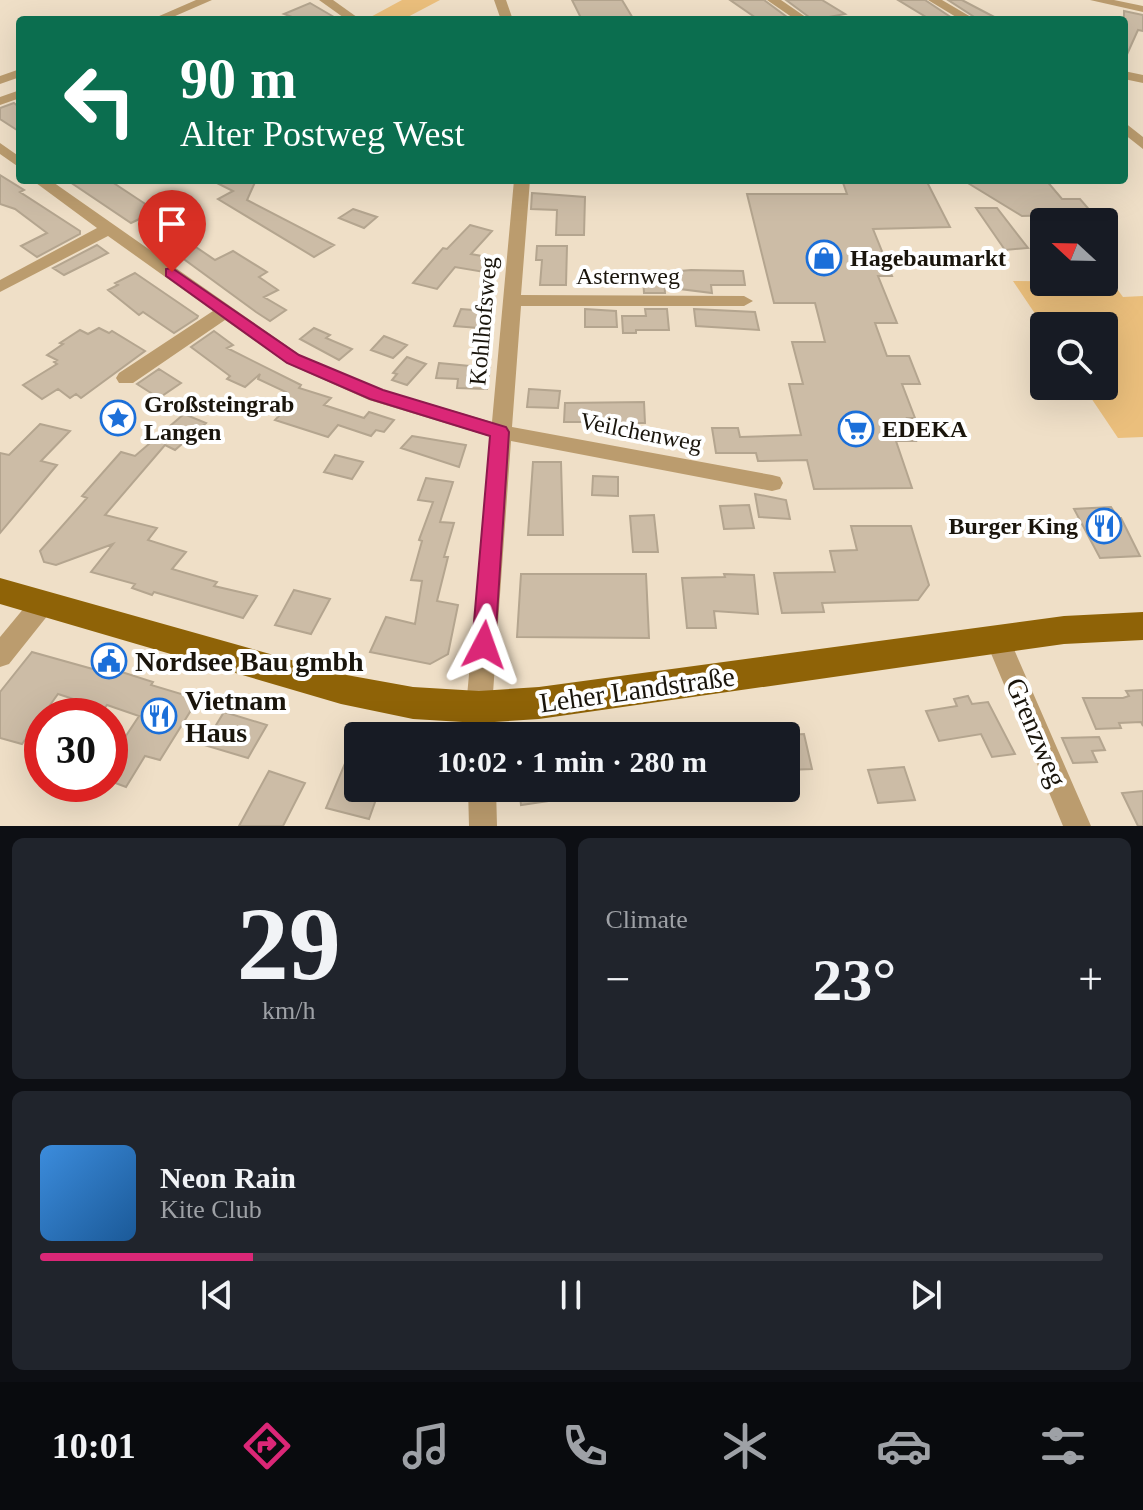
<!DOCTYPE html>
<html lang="en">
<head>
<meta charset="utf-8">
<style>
  body { margin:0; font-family:"Times New Roman",serif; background:#20242c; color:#f1f3f6; height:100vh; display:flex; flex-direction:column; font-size:30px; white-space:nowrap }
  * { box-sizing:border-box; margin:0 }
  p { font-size:26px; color:#9ea1a6 }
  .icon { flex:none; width:44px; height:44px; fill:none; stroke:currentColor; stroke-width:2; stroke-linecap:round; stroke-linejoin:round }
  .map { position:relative; height:826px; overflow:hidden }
  .drawer { display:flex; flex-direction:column; gap:12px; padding:12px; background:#0d0f14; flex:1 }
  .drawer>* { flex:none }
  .top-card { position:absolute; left:16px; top:16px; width:1112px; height:168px; border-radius:8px; box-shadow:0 8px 32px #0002; background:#0b6e4f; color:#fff; overflow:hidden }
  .needle { width:52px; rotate:292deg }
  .fabs { position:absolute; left:1030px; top:208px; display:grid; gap:16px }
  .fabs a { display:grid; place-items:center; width:88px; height:88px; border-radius:8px; background:#171b24; box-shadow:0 8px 32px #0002; font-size:40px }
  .speed { position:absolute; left:24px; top:698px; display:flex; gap:16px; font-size:40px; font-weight:700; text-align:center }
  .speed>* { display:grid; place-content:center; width:104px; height:104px; border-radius:50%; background:#171b24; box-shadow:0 8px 32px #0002; line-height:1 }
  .speed .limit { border:12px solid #d22; background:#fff; color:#111 }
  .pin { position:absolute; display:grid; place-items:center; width:68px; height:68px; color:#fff; margin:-82px -34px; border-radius:50% 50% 50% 0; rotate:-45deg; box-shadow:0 0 8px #0007 }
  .pin .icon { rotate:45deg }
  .me { position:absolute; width:88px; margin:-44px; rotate:4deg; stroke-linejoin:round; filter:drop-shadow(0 0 6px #0008) }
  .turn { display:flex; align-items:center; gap:28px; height:168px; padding:0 32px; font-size:36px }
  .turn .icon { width:104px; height:104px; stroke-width:2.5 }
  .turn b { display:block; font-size:56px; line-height:68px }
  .big { font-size:60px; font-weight:700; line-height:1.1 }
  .drawer .tile { flex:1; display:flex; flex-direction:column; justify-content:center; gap:12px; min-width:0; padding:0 28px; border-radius:12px; background:#20242c }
  .drawer .dial { align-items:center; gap:0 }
  .dial b { font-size:104px; line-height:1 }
  .song { display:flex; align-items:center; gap:24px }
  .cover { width:96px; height:96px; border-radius:12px; background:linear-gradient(135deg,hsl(210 70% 55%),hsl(210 70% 35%)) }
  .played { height:8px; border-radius:4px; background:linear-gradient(90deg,#db2777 20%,#363941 20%) }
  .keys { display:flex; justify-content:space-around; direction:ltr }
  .heat { display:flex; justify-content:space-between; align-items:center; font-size:44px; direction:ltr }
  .drawer .tiles { flex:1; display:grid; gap:12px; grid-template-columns:1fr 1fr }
  .tile:last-child { grid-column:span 2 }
  .trip { position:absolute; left:344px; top:722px; width:456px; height:80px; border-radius:8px; background:#171b24; box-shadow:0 8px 32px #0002; font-weight:700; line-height:80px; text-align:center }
  .menu { display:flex; height:128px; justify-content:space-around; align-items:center; background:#090b0e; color:#9ea1a6 }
  .menu .icon { width:56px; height:56px }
  .menu .current { color:#db2777 }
  .menu b { font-size:36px; color:#f1f3f6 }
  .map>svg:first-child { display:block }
</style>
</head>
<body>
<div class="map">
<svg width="1143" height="826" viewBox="0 0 1143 826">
  <rect width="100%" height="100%" fill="#efdfc7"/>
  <path fill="#ebbf7c" d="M402,0H440L402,20H365Z
    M1104,277H1108L1123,297L1143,296V437L1118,438L1083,386H1104V326L1044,327L1013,281L1104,282Z"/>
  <path fill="#ccbca6" stroke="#b4a58f" stroke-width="2" d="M572,0H622L634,20H582Z
    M730,0H764L791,20H759Z
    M786,0H822L845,14L813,20Z
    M898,0H925L955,20H931Z
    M948,0H962L1000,20H979Z
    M310,3L339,20H300L284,14Z
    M1124,11L1143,15V31L1138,30L1124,61Z
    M14,103L20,108V132L0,119V108Z
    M0,175L24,190L20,192L80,231V234L37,257L21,246L47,233L15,209L0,204Z
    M67,180H109L156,211L131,223Z
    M211,180H256L247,200L334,245L314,257L218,199L233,191Z
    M842,180H926L950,227L873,229L892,276H878L897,323H875L887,356H909L920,384H902L915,418H907L916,441H896L912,488L814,489L807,460L758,461L756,453H716L712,428H738L740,437L801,435L789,384H803L792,342H825L815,303H774L747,194H847Z
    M963,180H1046L1062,199H1080L1093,214L1022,216Z
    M532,193L585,197L584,235H556L557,210L531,209Z
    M976,208H997L1028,248L1005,250Z
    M353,209L377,217L364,228L339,218Z
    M470,225L492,231L471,254L493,258L484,272L455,267L437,289L413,283L443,248L447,249Z
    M187,241L215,260L233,251L267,272L259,277L278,290L264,297L286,310L270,321L256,312L170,249Z
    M97,245L108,253L64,275L53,268Z
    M537,246H567L566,285H540L542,260H536Z
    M691,270L743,271L745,285H711L712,293L672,288L669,272Z
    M135,273L198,316L197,318L174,333L143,312L139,315L108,290L118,285L115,283Z
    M643,277H664L665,293H644Z
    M461,309L485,311L479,328L454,326Z
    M585,309L616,311L617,327H585Z
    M645,309H667L669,330H636V333H623L622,316H646Z
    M694,309L755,312L759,330L696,326Z
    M99,328L109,333L112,331L145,351L81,398L76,394L70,398L58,389L42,399L23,385L57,364L54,362L57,360L47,355L63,344L60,343L80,330L88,334Z
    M314,328L330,335L326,338L352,349L339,360L300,339Z
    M214,331L233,345L227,348L301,385L299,388L331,398L324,405L364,418L369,412L394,420L384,432L376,430L371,436L338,425L328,437L275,420L279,416L268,412L286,392L258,379L260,374L245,387L227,379L230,376L191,347Z
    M384,336L407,345L393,358L371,350Z
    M407,357L426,364L407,385L392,380L397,374L393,373Z
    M439,363L490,368L487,389L457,388L458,379L436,378Z
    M159,369L181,383L159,398L137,384Z
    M529,389L560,391L558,408L527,407Z
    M644,402L645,423H624V430H596L595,422H564L565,403Z
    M184,414L206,423L175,450L165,445L105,515L157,528L148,540L186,552L172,569L217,582L214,586L257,596L243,618L154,592L152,595L132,588L135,584L91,572L113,544L56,565L44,562L40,551L87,498L82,496L121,452L135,456Z
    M40,424L70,431L41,461L57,465L0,533V453L9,455Z
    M412,436L466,445L459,467L401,448Z
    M335,455L363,462L352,479L324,472Z
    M533,462H561L563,535H528Z
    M593,476L618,477V496L592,495Z
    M426,478L453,482L440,522L454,523L444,557H448L437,601L458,605L448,654L430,664L370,652L386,617L415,624L422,581L411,580L422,541L419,540L433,502L418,500Z
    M755,494L786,500L790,519L759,517Z
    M749,505L754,528L724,529L720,506Z
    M1111,507L1118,518H1121L1140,556L1100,558L1074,509Z
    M654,515L658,552H633L630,516Z
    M851,526H911L929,585L918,600L822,603L824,612L782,613L774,573L835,572L830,551L857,550Z
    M521,574H646L649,638L517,637Z
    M724,574L754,575L758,614L714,611L716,628H687L682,578L725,577Z
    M294,590L330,599L311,634L275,625Z
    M32,652L100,671L103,666L153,682L151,685L198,699L160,760L145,756L126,787L110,781V760L139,716L107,705L104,709L58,694L22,744L0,738V692Z
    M1143,690V726L1141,722L1119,723L1121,728L1096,729L1083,698H1123L1129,696L1126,691Z
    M968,696L972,704L988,702L1015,754L992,757L981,734L939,741L926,711L957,706L954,699Z
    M224,712L267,725L248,758L204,745Z
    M358,733V788H380L369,819L326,808Z
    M804,734L812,769L786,770V735Z
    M1099,737L1105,750L1092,751L1097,762L1073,763L1062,738Z
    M904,767L915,800L878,803L868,770Z
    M269,771L305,783L283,826H239Z
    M519,788H582L583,796L521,805Z
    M1143,791V826H1138L1122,793Z"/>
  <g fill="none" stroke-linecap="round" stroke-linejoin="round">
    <path fill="#bb9c6e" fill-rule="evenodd" d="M196,0H212L166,20H150Z
      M319,0H333L361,20H347Z
      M494,0H506L513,20H501Z
      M767,0H781L810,20H796Z
      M928,0H942L976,20H961Z
      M1090,0H1114L1143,6V12Z
      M706,17L721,20H700Z
      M20,69V77L0,84V76Z
      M1124,71L1143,75V83L1124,79Z
      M20,90V98L0,105V97Z
      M1124,122L1143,137V149L1124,134Z
      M0,143L20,157V168L0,154Z
      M32,180H50L300,355L383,390L492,422L514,180H530L521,295L744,296L753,301L744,306H521L512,427L772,475L780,477L783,483L780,489L772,491L511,441L492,707L493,736H467L466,707L491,437L369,400L286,363L225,320L133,383H119L116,378L119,373L213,311L108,236L0,292V280L97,228Z
      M43,593L52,596L55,603L52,610L9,664L0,667V637L34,596Z
      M997,628L1006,631L1091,826H1063L985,639L988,631Z
      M468,788H496L497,826H469Z"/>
    <path fill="#8f6307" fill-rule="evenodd" d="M0,578L341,674L413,687L479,691L539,687L1064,616L1143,612V640L1064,644L539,719L479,723L413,719L341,704L0,604Z"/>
  </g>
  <path fill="#db2777" stroke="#8e194d" stroke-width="2" d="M172,268L299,355L383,390L506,427L509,432L495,645L492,652L484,655L476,652L472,645L490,436L370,399L287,363L166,276V269Z"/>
  <defs>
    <g id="shop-ring" transform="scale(1.8)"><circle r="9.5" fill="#fff" stroke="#1b6fd9" stroke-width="1.5"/><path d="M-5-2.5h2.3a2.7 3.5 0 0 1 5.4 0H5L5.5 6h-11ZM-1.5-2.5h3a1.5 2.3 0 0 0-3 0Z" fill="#1b6fd9"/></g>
    <g id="sight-ring" transform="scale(1.8)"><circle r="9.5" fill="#fff" stroke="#1b6fd9" stroke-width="1.5"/><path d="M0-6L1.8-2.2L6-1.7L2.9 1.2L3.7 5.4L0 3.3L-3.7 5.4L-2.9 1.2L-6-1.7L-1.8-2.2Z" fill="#1b6fd9"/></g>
    <g id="supermarket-ring" transform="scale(1.8)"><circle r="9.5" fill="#fff" stroke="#1b6fd9" stroke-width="1.5"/><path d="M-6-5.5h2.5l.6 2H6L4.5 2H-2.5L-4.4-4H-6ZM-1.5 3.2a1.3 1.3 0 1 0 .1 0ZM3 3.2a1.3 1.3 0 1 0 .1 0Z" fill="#1b6fd9"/></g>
    <g id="restaurant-ring" transform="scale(1.8)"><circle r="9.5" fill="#fff" stroke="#1b6fd9" stroke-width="1.5"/><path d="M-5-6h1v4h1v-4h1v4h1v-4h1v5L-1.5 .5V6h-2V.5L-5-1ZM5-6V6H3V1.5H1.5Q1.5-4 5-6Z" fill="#1b6fd9"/></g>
    <g id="civic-ring" transform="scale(1.8)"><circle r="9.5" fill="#fff" stroke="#1b6fd9" stroke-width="1.5"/><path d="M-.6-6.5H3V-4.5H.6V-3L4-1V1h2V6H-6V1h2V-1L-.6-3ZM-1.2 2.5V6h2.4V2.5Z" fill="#1b6fd9"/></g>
  </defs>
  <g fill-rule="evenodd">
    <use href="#shop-ring" x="824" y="258"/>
    <use href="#sight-ring" x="118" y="418"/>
    <use href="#supermarket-ring" x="856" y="429"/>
    <use href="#restaurant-ring" x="1104" y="526"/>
    <use href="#civic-ring" x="109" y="661"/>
    <use href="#restaurant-ring" x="159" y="716"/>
  </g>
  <g text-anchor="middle" stroke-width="8" stroke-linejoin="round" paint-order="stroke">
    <g font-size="24" font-weight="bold" fill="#1a150c" stroke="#fff" text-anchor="start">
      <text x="850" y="266">Hagebaumarkt</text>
      <text x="144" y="412">Großsteingrab<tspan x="144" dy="28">Langen</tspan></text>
      <text x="882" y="437">EDEKA</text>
      <text x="1078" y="534" text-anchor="end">Burger King</text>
    </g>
    <g font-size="24" fill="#1a150c" stroke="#fff">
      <text x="628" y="284">Asternweg</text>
      <text transform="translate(483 321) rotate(-85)" y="8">Kohlhofsweg</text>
      <text transform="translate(641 432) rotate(11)" y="8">Veilchenweg</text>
    </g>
    <g font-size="28" font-weight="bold" fill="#1a150c" stroke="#fff" text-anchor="start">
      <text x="135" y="671">Nordsee Bau gmbh</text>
      <text x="185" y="710">Vietnam<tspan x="185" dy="32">Haus</tspan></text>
    </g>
    <g font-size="28" fill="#1a150c" stroke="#fff">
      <text transform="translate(637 689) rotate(-8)" y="10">Leher Landstraße</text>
      <text transform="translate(1037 732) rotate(67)" y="10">Grenzweg</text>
    </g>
  </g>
</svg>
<div class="fabs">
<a><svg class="needle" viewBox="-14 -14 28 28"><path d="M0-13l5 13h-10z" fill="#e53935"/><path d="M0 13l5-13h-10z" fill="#9ea1a6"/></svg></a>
<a><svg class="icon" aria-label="search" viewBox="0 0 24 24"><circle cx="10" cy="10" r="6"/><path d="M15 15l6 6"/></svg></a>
</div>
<div class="speed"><div class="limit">30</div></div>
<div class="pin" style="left:172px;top:272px;background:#d93025"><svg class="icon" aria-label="arrive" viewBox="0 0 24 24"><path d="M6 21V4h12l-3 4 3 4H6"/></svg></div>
<svg class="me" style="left:484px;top:645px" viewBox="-20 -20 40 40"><path d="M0-17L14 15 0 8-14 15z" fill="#db2777" stroke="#fff" stroke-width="4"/></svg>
<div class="trip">10:02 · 1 min · 280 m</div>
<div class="top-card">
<div class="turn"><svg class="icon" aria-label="left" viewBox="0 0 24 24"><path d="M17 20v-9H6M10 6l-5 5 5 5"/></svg><div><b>90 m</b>Alter Postweg West</div></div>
</div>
</div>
<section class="drawer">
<div class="tiles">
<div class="tile dial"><b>29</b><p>km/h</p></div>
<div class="tile"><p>Climate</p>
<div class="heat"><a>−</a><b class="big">23°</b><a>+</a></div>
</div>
<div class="tile">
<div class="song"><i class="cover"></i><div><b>Neon Rain</b><p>Kite Club</p></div></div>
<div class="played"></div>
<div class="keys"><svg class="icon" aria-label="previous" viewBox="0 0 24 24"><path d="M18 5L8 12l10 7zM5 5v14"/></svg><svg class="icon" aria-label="pause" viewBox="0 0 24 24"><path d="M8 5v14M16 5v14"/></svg><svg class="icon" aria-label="next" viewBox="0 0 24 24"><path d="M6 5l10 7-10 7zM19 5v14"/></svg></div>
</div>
</div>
</section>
<nav class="menu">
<b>10:01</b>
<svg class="icon current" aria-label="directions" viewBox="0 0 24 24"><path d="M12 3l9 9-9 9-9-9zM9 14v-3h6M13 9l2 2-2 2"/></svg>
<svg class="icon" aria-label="music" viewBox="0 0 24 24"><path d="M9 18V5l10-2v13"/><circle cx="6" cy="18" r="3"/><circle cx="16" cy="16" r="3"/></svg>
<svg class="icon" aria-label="phone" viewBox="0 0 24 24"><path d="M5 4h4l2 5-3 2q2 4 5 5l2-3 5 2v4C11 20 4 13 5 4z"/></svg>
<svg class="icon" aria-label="climate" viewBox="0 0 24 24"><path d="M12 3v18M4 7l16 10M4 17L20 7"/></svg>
<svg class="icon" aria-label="car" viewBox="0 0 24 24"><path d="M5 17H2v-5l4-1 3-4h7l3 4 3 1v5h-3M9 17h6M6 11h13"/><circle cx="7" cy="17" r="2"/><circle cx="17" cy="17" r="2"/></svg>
<svg class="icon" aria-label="filters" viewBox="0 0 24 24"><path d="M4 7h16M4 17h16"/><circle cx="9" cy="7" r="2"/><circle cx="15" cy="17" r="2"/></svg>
</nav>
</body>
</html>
